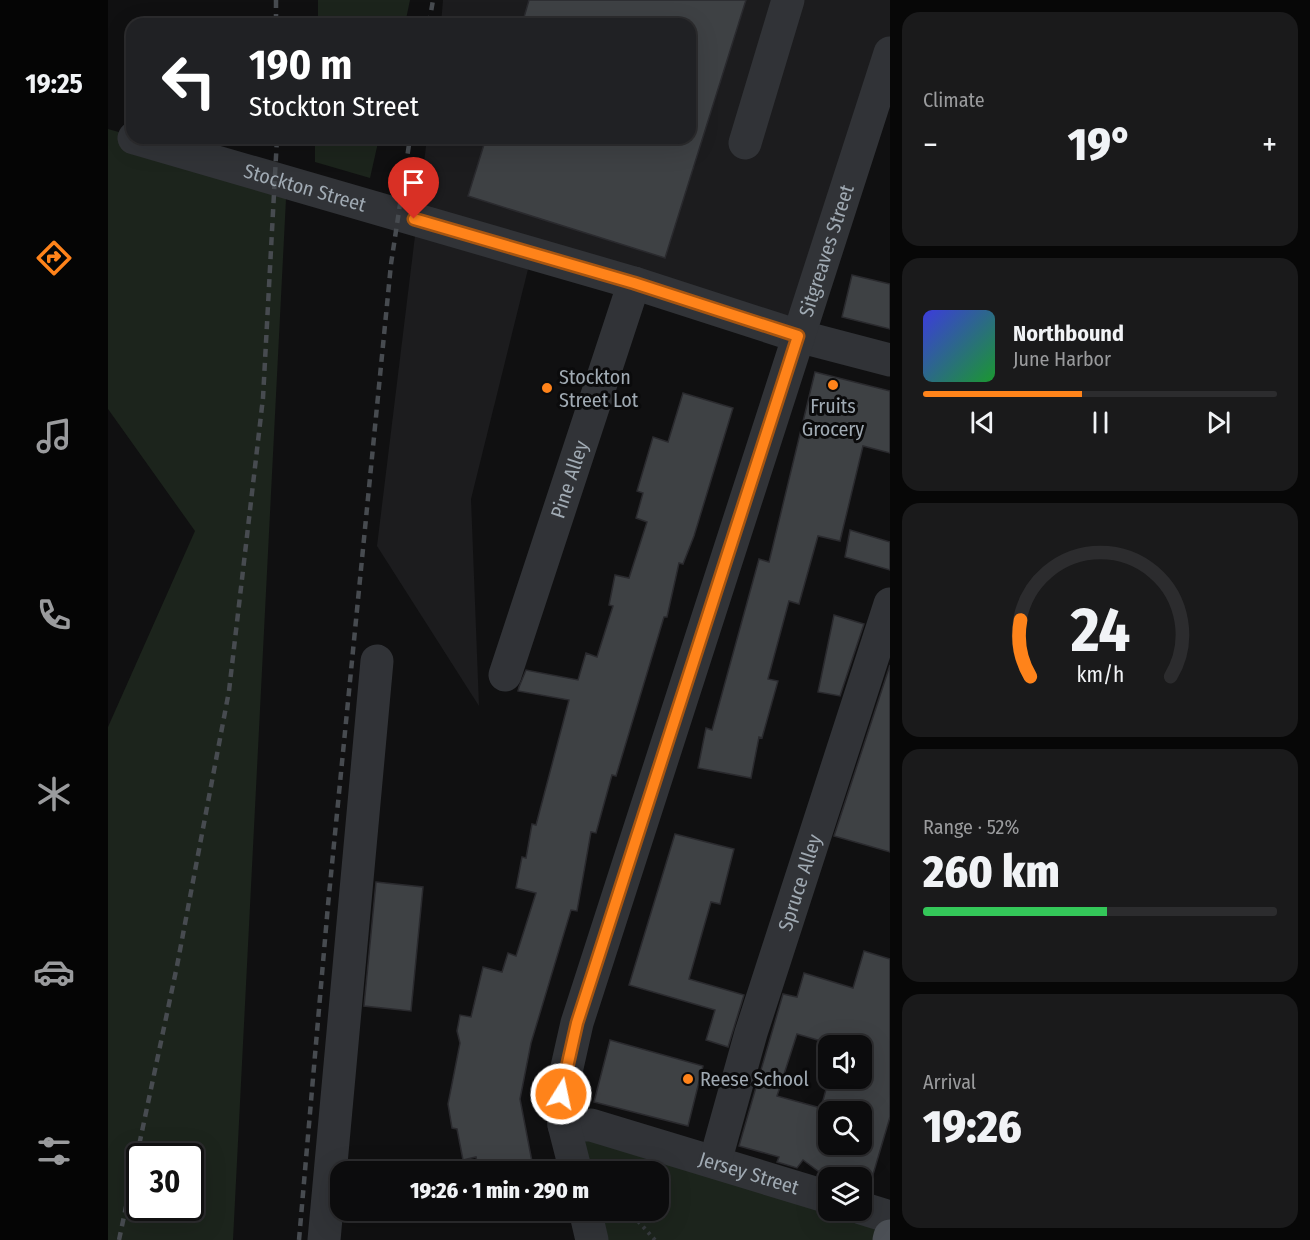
<!DOCTYPE html>
<html lang="en">
<head>
<meta charset="utf-8">
<style>
  body { margin:0; font-family:"Fira Sans Condensed",sans-serif; background:#1a1a1b; color:#f1f3f6; height:100vh; display:flex; flex-direction:column; font-size:22px; white-space:nowrap }
  * { box-sizing:border-box; margin:0 }
  p { font-size:20px; color:#9a9b9d }
  .icon { flex:none; width:33px; height:33px; fill:none; stroke:currentColor; stroke-width:2; stroke-linecap:round; stroke-linejoin:round }
  .map { position:relative; flex:1; overflow:hidden }
  .panel { display:flex; flex-direction:column; gap:12px; padding:12px; background:#070707; width:420px }
  .panel>* { flex:none }
  .top-card { position:absolute; left:18px; top:18px; width:570px; height:126px; border-radius:18px; box-shadow:0 6px 24px #0002,0 0 0 2px #2c2c2e; background:#202124; color:#fff; overflow:hidden }
  .tools { position:absolute; left:710px; top:1035px; display:grid; gap:12px }
  .tools a { display:grid; place-items:center; width:54px; height:54px; border-radius:12px; background:#0c0c0d; box-shadow:0 6px 24px #0002,0 0 0 2px #2c2c2e; font-size:30px }
  .speed { position:absolute; left:18px; top:1143px; display:flex; gap:12px; font-size:30px; font-weight:700; text-align:center }
  .speed>* { display:grid; place-content:center; width:78px; height:78px; border-radius:50%; background:#0c0c0d; box-shadow:0 6px 24px #0002,0 0 0 2px #2c2c2e; line-height:1 }
  .speed .limit { border:3px solid #111; border-radius:9px; background:#fff; color:#111 }
  .pin { position:absolute; display:grid; place-items:center; width:51px; height:51px; color:#fff; margin:-62px -26px; border-radius:50% 50% 50% 0; rotate:-45deg; box-shadow:0 0 6px #0007 }
  .pin .icon { rotate:45deg }
  .me { position:absolute; width:66px; margin:-33px; rotate:10deg; stroke-linejoin:round; filter:drop-shadow(0 0 4px #0008) }
  .turn { display:flex; align-items:center; gap:21px; height:126px; padding:0 24px; font-size:27px }
  .turn .icon { width:78px; height:78px; stroke-width:2.5 }
  .turn b { display:block; font-size:42px; line-height:51px }
  .big { font-size:45px; font-weight:800; line-height:1.1 }
  .panel .card { flex:1; display:flex; flex-direction:column; justify-content:center; gap:9px; min-width:0; padding:0 21px; border-radius:18px; background:#1a1a1b }
  .panel .dial { align-items:center; gap:0 }
  .dial svg { height:156px; overflow:visible; fill:none; stroke:#2c2c2e; stroke-width:7; stroke-linecap:round; text-anchor:middle }
  .dial text { fill:#f1f3f6; stroke:none }
  .song { display:flex; align-items:center; gap:18px }
  .cover { width:72px; height:72px; border-radius:9px; background:linear-gradient(135deg,hsl(240 70% 55%),hsl(130 70% 35%)) }
  .played { height:6px; border-radius:3px; background:linear-gradient(90deg,#ff831a 45%,#2c2c2e 45%) }
  .keys { display:flex; justify-content:space-around; direction:ltr }
  .heat { display:flex; justify-content:space-between; align-items:center; font-size:33px; direction:ltr }
  .charge { height:9px; border-radius:4px; background:linear-gradient(90deg,#34c759 52%,#2c2c2e 0) }
  .trip { position:absolute; left:222px; top:1161px; width:339px; height:60px; border-radius:18px; background:#0c0c0d; box-shadow:0 6px 24px #0002,0 0 0 2px #2c2c2e; font-weight:800; line-height:60px; text-align:center }
  main { display:flex; flex:1; min-height:0 }
  .tabs { display:flex; flex-direction:column; width:108px; justify-content:space-around; align-items:center; background:#050505; color:#9a9b9d }
  .tabs .icon { width:42px; height:42px }
  .tabs .active { color:#ff831a }
  .tabs b { font-size:27px; color:#f1f3f6 }
  .map>svg:first-child { display:block }
</style>
</head>
<body>
<main>
<nav class="tabs">
<b>19:25</b>
<svg class="icon active" aria-label="directions" viewBox="0 0 24 24"><path d="M12 3l9 9-9 9-9-9zM9 14v-3h6M13 9l2 2-2 2"/></svg>
<svg class="icon" aria-label="music" viewBox="0 0 24 24"><path d="M9 18V5l10-2v13"/><circle cx="6" cy="18" r="3"/><circle cx="16" cy="16" r="3"/></svg>
<svg class="icon" aria-label="phone" viewBox="0 0 24 24"><path d="M5 4h4l2 5-3 2q2 4 5 5l2-3 5 2v4C11 20 4 13 5 4z"/></svg>
<svg class="icon" aria-label="climate" viewBox="0 0 24 24"><path d="M12 3v18M4 7l16 10M4 17L20 7"/></svg>
<svg class="icon" aria-label="car" viewBox="0 0 24 24"><path d="M5 17H2v-5l4-1 3-4h7l3 4 3 1v5h-3M9 17h6M6 11h13"/><circle cx="7" cy="17" r="2"/><circle cx="17" cy="17" r="2"/></svg>
<svg class="icon" aria-label="filters" viewBox="0 0 24 24"><path d="M4 7h16M4 17h16"/><circle cx="9" cy="7" r="2"/><circle cx="15" cy="17" r="2"/></svg>
</nav>
<div class="map">
<svg width="782" height="1240" viewBox="0 0 782 1240">
  <rect width="100%" height="100%" fill="#101011"/>
  <path fill="#1c1c1e" d="M335,0H782V88L703,340L424,253L363,499L371,706L269,546L319,138H582V24H333Z"/>
  <path fill="#1c241c" fill-rule="evenodd" d="M210,0H302L297,24H210Z
    M0,129L179,179L125,1240H0V727L87,531L0,409ZM32,1156H82V1208H32Z
    M207,138H271L262,178L207,162Z
    M456,1125L720,1210H753L781,1240H486L479,1211L550,1210V1172L468,1171Z"/>
  <path fill="#3e4144" stroke="#2a2a2e" stroke-width="1.5" fill-rule="evenodd" d="M421,0H638L557,258L360,196L378,138H582V24H414Z
    M744,275L782,284V329L734,317Z
    M707,372L782,391V453L755,446L732,541L710,536L691,604L681,601L660,679L670,681L654,738L651,737L643,778L590,768L598,728L604,730L651,559L661,562Z
    M575,393L625,408L586,536L575,564L571,563L559,617H556L508,776L504,775L488,833L483,832L469,911L463,910L423,1043L412,1099L426,1172H371L368,1157L355,1160L349,1129L344,1128L340,1104L352,1043L349,1031L352,1015L363,1017L375,967L394,972L400,953L408,956L428,893L408,888L414,857L418,858L424,824L428,825L461,700L410,691L411,687L418,670L470,680L478,653L489,657L505,606L501,605L507,575L521,578L539,522L528,518L535,493L529,491L545,437L560,442Z
    M742,530L782,542V570L737,557Z
    M726,615L756,624L732,696L710,692Z
    M782,665V852L726,836Z
    M567,834L626,849L612,904L603,902L581,979L636,995L620,1047L598,1040L607,1010L521,985Z
    M268,882L315,887L303,1011L256,1006Z
    M756,951L782,959V1117L764,1178H732L710,1171L695,1160L689,1168L669,1162L671,1157L631,1146L675,994L689,997L696,973L745,988ZM689,1034L730,1046H753V1078H721L713,1108L669,1096ZM720,1112H753V1144H720Z
    M502,1040L595,1066L580,1126L486,1102Z"/>
  <g fill="none" stroke-linecap="round" stroke-linejoin="round">
    <path stroke="#363a3e" stroke-width="4" stroke-dasharray="3 4.5" stroke-linecap="butt" d="M520,1210L547,1240"/>
    <g stroke="#313337" stroke-width="33">
      <path id="s1" d="M26,138L526,283L690,336L782,360"/>
      <path d="M637,143L680,0"/>
      <path id="s2" d="M397,675L526,283"/>
      <path id="s3" d="M456,1125H483L720,1197"/>
      <path id="s4" d="M607,1162L643,1033L782,604"/>
      <path id="s5" d="M468,1172L456,1125L453,1094L469,1023L782,53"/>
      <path d="M753,1208L782,1217"/>
      <path d="M477,1210L484,1240"/>
      <path d="M216,1240L269,661"/>
    </g>
    <path stroke="#4c5056" stroke-width="33" d="M781,1240L782,1236"/>
    <path stroke="#474b50" stroke-width="4.5" stroke-dasharray="8 6" stroke-linecap="butt" d="M168,0V24
      M321,24L325,0
      M11,1240L69,966L121,691L155,398L169,138
      M191,1240L220,905L283,264L302,138"/>
  </g>
  <g fill="none" stroke-linecap="round" stroke-linejoin="round">
    <g stroke="#a65511" stroke-width="15">
      <path id="route" d="M306,219L526,283L690,336L469,1023L453,1094"/>
    </g>
    <use href="#route" stroke="#ff831a" stroke-width="10"/>
  </g>
  <g fill="#ff831a" stroke="#0b0b0c" stroke-width="2">
    <circle cx="725" cy="385" r="6"/>
    <circle cx="439" cy="388" r="6"/>
    <circle cx="580" cy="1079" r="6"/>
  </g>
  <g text-anchor="middle" stroke-width="6" stroke-linejoin="round" paint-order="stroke">
    <g font-size="20" fill="#a0aab3" stroke="#0b0b0c">
      <text dy="7" stroke="none"><textPath href="#s1" startOffset="178">Stockton Street</textPath></text>
      <text dy="7" stroke="none"><textPath href="#s5" startOffset="964">Sitgreaves Street</textPath></text>
      <text dy="7" stroke="none"><textPath href="#s2" startOffset="206">Pine Alley</textPath></text>
      <text dy="7" stroke="none"><textPath href="#s4" startOffset="292">Spruce Alley</textPath></text>
      <text dy="7" stroke="none"><textPath href="#s3" startOffset="192">Jersey Street</textPath></text>
    </g>
    <g font-size="20" fill="#a0aab3" stroke="#0b0b0c" text-anchor="start">
      <text x="451" y="384">Stockton<tspan x="451" dy="23">Street Lot</tspan></text>
      <text x="725" y="413" text-anchor="middle">Fruits<tspan x="725" dy="23">Grocery</tspan></text>
      <text x="592" y="1086">Reese School</text>
    </g>
  </g>
</svg>
<div class="tools">
<a><svg class="icon" aria-label="sound" viewBox="0 0 24 24"><path d="M4 9h4l5-4v14l-5-4H4zM17 9q2 3 0 6"/></svg></a>
<a><svg class="icon" aria-label="search" viewBox="0 0 24 24"><circle cx="10" cy="10" r="6"/><path d="M15 15l6 6"/></svg></a>
<a><svg class="icon" aria-label="layers" viewBox="0 0 24 24"><path d="M12 4l9 5-9 5-9-5zM3 14l9 5 9-5"/></svg></a>
</div>
<div class="speed"><div class="limit">30</div></div>
<div class="pin" style="left:306px;top:219px;background:#d93025"><svg class="icon" aria-label="arrive" viewBox="0 0 24 24"><path d="M6 21V4h12l-3 4 3 4H6"/></svg></div>
<svg class="me" style="left:453px;top:1094px" viewBox="-20 -20 40 40"><circle r="17" fill="#ff831a" stroke="#fff" stroke-width="3"/><path d="M0-11L8 9 0 5-8 9z" fill="#fff"/></svg>
<div class="trip">19:26 · 1 min · 290 m</div>
<div class="top-card">
<div class="turn"><svg class="icon" aria-label="left" viewBox="0 0 24 24"><path d="M17 20v-9H6M10 6l-5 5 5 5"/></svg><div><b>190 m</b>Stockton Street</div></div>
</div>
</div>
<section class="panel">
<div class="card"><p>Climate</p>
<div class="heat"><a>−</a><b class="big">19°</b><a>+</a></div>
</div>
<div class="card">
<div class="song"><i class="cover"></i><div><b>Northbound</b><p>June Harbor</p></div></div>
<div class="played"></div>
<div class="keys"><svg class="icon" aria-label="previous" viewBox="0 0 24 24"><path d="M18 5L8 12l10 7zM5 5v14"/></svg><svg class="icon" aria-label="pause" viewBox="0 0 24 24"><path d="M8 5v14M16 5v14"/></svg><svg class="icon" aria-label="next" viewBox="0 0 24 24"><path d="M6 5l10 7-10 7zM19 5v14"/></svg></div>
</div>
<div class="card dial"><svg viewBox="0 0 100 80">
<path d="M14 69A42 42 0 1 1 86 69"/>
<path d="M14 69A42 42 0 0 1 9 40" stroke="#ff831a"/>
<text x="50" y="56" font-size="32" font-weight="700">24</text>
<text x="50" y="72" font-size="11">km/h</text>
</svg></div>
<div class="card"><p>Range · 52%</p><b class="big">260 km</b><div class="charge"></div></div>
<div class="card"><p>Arrival</p><b class="big">19:26</b></div>
</section>
</main>
</body>
</html>
